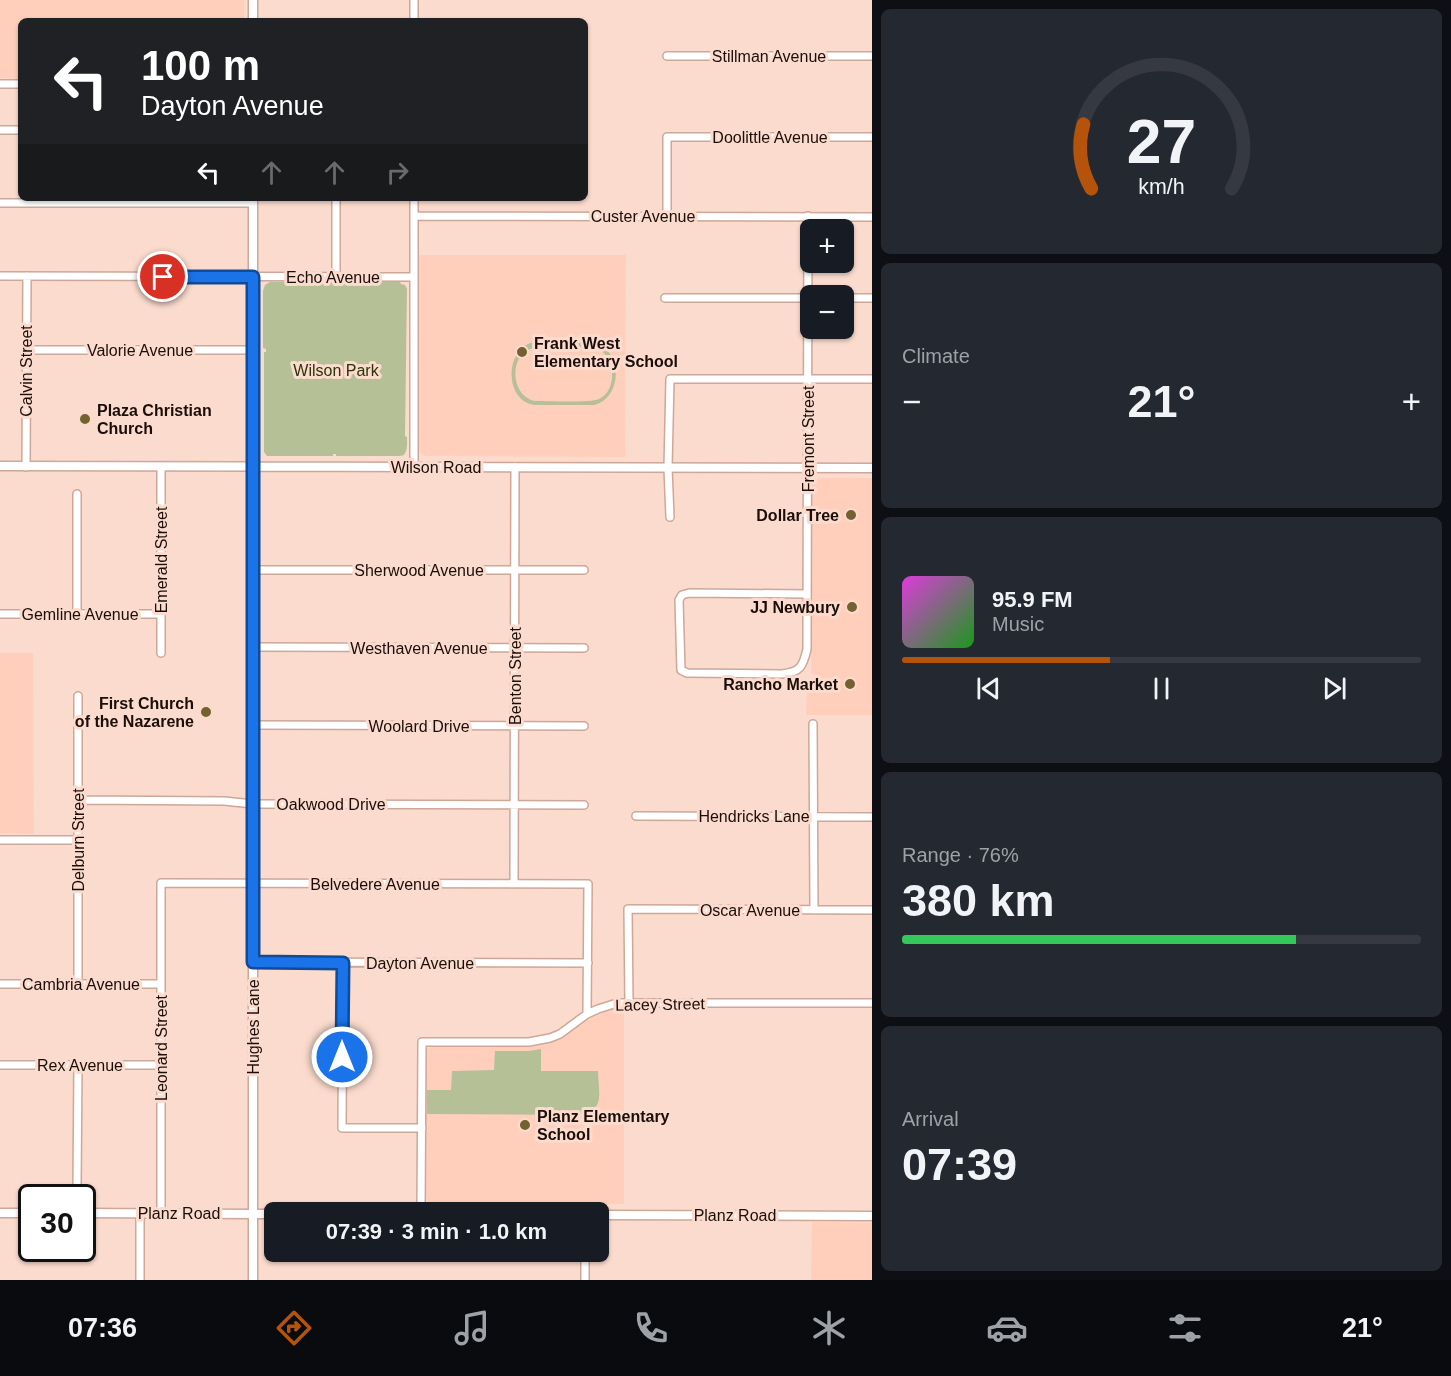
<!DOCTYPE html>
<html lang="en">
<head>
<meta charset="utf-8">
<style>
  body { margin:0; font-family:Helvetica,sans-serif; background:#242831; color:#f1f3f6; height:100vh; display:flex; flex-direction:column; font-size:22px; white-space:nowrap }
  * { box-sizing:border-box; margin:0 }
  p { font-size:20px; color:#9ea1a6 }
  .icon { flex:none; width:33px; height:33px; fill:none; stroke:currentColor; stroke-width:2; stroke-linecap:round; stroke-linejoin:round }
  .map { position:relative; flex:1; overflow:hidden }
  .sheet { display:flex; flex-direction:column; gap:9px; padding:9px; background:#0d0f14; width:579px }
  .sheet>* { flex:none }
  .guide { position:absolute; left:18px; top:18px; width:570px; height:183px; border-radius:9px; box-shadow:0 2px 4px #0004; background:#202124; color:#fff; overflow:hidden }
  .controls { position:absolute; left:800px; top:219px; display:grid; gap:12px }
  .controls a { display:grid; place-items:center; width:54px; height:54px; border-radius:9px; background:#171b24; box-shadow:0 2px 4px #0004; font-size:30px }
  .speed { position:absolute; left:18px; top:1184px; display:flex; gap:12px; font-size:30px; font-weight:700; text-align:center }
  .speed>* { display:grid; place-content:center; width:78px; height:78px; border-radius:50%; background:#171b24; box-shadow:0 2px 4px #0004; line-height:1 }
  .speed .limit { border:3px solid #111; border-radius:9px; background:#fff; color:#111 }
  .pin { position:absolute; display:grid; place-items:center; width:51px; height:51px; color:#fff; margin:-26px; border:3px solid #fff; border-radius:50%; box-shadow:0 2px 6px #0007 }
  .me { position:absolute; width:66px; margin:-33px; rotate:0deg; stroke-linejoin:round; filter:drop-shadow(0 0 4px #0008) }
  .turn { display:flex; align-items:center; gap:21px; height:126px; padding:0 24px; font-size:27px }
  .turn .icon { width:78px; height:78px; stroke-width:2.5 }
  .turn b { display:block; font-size:42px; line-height:51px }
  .lanes { display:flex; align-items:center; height:57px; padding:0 24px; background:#0003; justify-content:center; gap:30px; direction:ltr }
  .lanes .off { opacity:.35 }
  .big { font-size:45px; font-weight:700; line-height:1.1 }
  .sheet .tile { flex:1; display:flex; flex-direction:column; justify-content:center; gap:9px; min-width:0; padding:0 21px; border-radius:9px; background:#242831 }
  .sheet .dial { align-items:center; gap:0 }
  .dial svg { height:156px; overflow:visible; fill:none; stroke:#363941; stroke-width:7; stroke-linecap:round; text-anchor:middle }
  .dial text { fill:#f1f3f6; stroke:none }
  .song { display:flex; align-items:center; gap:18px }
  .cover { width:72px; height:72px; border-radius:9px; background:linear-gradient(135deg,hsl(300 70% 55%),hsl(120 70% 35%)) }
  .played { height:6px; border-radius:3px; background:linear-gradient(90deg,#b45309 40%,#363941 40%) }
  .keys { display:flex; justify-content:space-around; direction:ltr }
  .heat { display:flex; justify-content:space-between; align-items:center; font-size:33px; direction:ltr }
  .charge { height:9px; border-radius:4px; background:linear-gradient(90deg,#34c759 76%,#363941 0) }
  .trip { position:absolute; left:264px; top:1202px; width:345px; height:60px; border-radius:9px; background:#171b24; box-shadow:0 2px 4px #0004; font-weight:700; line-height:60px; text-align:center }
  .dock { display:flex; height:96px; justify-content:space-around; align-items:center; background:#090b0e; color:#9ea1a6 }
  .dock .icon { width:42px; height:42px }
  .dock .active { color:#b45309 }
  .dock b { font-size:27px; color:#f1f3f6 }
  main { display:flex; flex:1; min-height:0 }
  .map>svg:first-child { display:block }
</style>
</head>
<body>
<main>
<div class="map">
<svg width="872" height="1280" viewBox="0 0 872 1280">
  <rect width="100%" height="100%" fill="#fbdbce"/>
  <path fill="#ffcfbc" d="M0,0H244V21H21V79L0,78Z
    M418,255H626L625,457L426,456L421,454L417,449Z
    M819,478H872V715H806L807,684L814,676L811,672L812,484L815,480Z
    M0,653H33L34,834L0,833Z
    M624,1008V1204L434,1203L428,1201L425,1196L426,1053L428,1048L432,1047H522L540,1046L559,1040L592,1017L610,1010Z
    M812,1222L872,1223V1280H811Z"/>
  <path fill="#b5c097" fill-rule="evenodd" d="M270,282H400L401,284L405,285L407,289L405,436L407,437C407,443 408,449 404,455L400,456H336V454H333V456H267L264,452V352H266V349L263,348V291L265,285Z
    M534,342L594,343C623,349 623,398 594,405H535C504,402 504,348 534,342ZM534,348C547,348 588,345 598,349C607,353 611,363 612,372C613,382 609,395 599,399C590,403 548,401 535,401C510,396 508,353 534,348Z
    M541,1049V1071H598C599,1098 606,1113 572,1115L427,1114V1090H451L452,1071L494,1070L495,1051H529Z"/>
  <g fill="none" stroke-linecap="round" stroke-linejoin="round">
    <g stroke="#cda798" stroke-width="10">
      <path id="minor" d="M414,0V21
        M667,56H872
        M0,84H21
        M0,130H21
        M0,203H253
        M414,216L872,217
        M667,216V137H872
        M0,276L414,277
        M336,277V198
        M665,298H810
        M843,298H872
        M26,350H253
        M26,467L27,276
        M414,467V198
        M77,494V614
        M670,517L668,468L670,379H872
        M253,570H584
        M807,594L689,593L682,595L679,600L681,670L687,673L782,674C800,672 803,667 807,649L808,216
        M0,614H161
        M253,647L584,648
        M161,653V467
        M813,724L814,910
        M253,725L584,726
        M78,800L224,801L253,804L584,805
        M636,816L872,817
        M0,840H78
        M514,884L515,467
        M253,962L588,963
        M343,963L342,1128H422
        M0,984H161
        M78,984V696
        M629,1003L628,909L872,910
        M0,1065H161
        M77,1186L78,1065
        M421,1212L422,1042H529L550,1038L560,1034L587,1014L598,1009L617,1003H872
        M161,1213V883L588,884L587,1014
        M585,1251V1280
        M140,1280V1213"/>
    </g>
    <g stroke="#cda798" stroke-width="11">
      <path id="tertiary" d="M253,21V0
        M0,466L872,468
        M0,1213H32
        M82,1213L274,1214
        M598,1215L872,1216
        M253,1280V198"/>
    </g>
    <use href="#minor" stroke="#fff" stroke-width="7"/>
    <use href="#tertiary" stroke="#fff" stroke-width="8"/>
  </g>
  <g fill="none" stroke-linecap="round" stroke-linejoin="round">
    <g stroke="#114b97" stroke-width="15">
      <path id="route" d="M163,277H253V962L343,963L342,1057"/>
    </g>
    <use href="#route" stroke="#1a73e8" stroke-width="10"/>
  </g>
  <g fill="#736230" stroke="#fbdbce" stroke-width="2">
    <circle cx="522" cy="352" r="6"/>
    <circle cx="85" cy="419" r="6"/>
    <circle cx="851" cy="515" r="6"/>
    <circle cx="852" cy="607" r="6"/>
    <circle cx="850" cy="684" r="6"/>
    <circle cx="206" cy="712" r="6"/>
    <circle cx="525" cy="1125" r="6"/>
  </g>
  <g text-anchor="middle" stroke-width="6" stroke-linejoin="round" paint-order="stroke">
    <g font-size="16" fill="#1b0e09" stroke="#fbdbce">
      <text x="769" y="62">Stillman Avenue</text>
      <text x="770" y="143">Doolittle Avenue</text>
      <text x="643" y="222">Custer Avenue</text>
      <text x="333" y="283">Echo Avenue</text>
      <text x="140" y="356">Valorie Avenue</text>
      <text transform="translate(26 371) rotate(-90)" y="6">Calvin Street</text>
      <text transform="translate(808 439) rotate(-90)" y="6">Fremont Street</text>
      <text x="436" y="473">Wilson Road</text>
      <text transform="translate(161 560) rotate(-90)" y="6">Emerald Street</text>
      <text x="419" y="576">Sherwood Avenue</text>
      <text x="80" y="620">Gemline Avenue</text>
      <text x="419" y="654">Westhaven Avenue</text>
      <text transform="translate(515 676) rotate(-90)" y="6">Benton Street</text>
      <text x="419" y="732">Woolard Drive</text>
      <text x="331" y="810">Oakwood Drive</text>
      <text x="754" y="822">Hendricks Lane</text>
      <text transform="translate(78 840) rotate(-90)" y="6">Delburn Street</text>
      <text x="375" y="890">Belvedere Avenue</text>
      <text x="750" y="916">Oscar Avenue</text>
      <text x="420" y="969">Dayton Avenue</text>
      <text x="81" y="990">Cambria Avenue</text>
      <text transform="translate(660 1004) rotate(-1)" y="6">Lacey Street</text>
      <text transform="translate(253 1027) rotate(-90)" y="6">Hughes Lane</text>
      <text transform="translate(161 1048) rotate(-90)" y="6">Leonard Street</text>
      <text x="80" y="1071">Rex Avenue</text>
      <text x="179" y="1219">Planz Road</text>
      <text x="735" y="1221">Planz Road</text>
    </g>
    <g font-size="16" font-weight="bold" fill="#1b0e09" stroke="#fbdbce" text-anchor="end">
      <text x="534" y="349" text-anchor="start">Frank West<tspan x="534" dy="18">Elementary School</tspan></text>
      <text x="97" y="416" text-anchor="start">Plaza Christian<tspan x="97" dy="18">Church</tspan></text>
      <text x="839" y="521">Dollar Tree</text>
      <text x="840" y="613">JJ Newbury</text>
      <text x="838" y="690">Rancho Market</text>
      <text x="194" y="709">First Church<tspan x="194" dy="18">of the Nazarene</tspan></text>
      <text x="537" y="1122" text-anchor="start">Planz Elementary<tspan x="537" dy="18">School</tspan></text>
    </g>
    <g font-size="16" fill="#2c3407" stroke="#fbdbce">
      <text x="336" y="376">Wilson Park</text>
    </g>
  </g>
</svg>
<div class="controls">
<a>+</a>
<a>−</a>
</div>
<div class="speed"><div class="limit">30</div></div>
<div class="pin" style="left:163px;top:277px;background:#d93025"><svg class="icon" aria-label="arrive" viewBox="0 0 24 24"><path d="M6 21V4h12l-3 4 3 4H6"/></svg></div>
<svg class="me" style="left:342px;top:1057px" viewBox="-20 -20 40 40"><circle r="17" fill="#1a73e8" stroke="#fff" stroke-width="3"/><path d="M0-11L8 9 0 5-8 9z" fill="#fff"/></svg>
<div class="trip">07:39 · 3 min · 1.0 km</div>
<div class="guide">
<div class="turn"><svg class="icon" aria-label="left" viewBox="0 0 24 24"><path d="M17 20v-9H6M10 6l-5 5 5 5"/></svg><div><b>100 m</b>Dayton Avenue</div></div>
<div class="lanes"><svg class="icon" aria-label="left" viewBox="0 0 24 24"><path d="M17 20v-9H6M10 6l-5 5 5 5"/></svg><svg class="icon off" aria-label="ahead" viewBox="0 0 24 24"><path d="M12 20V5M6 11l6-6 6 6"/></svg><svg class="icon off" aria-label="ahead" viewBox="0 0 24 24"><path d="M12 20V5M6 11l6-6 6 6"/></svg><svg class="icon off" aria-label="right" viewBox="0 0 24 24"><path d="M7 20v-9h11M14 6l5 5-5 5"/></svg></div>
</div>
</div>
<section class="sheet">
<div class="tile dial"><svg viewBox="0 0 100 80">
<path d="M14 69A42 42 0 1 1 86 69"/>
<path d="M14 69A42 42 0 0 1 10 36" stroke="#b45309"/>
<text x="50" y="56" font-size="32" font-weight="700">27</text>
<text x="50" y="72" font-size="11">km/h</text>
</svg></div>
<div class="tile"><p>Climate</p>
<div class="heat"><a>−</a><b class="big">21°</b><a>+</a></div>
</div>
<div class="tile">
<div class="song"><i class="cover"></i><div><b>95.9 FM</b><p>Music</p></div></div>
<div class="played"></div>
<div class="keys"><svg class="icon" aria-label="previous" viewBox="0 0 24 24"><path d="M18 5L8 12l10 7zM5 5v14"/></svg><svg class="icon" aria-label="pause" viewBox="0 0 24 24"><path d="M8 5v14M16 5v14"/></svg><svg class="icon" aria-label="next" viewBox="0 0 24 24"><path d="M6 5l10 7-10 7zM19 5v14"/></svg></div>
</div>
<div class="tile"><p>Range · 76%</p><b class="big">380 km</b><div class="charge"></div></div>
<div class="tile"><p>Arrival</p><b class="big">07:39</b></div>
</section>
</main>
<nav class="dock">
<b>07:36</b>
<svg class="icon active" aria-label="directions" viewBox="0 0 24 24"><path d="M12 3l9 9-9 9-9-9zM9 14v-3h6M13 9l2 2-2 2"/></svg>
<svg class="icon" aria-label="music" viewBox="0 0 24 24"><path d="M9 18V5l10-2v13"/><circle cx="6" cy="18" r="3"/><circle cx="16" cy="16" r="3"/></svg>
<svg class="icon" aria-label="phone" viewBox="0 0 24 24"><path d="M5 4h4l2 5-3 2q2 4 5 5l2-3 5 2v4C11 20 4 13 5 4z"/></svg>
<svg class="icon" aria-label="climate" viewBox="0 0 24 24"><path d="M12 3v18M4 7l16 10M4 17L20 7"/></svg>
<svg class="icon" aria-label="car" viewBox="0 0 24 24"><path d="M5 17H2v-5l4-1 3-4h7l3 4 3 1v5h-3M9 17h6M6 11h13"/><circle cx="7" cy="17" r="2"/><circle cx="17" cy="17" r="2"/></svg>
<svg class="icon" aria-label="filters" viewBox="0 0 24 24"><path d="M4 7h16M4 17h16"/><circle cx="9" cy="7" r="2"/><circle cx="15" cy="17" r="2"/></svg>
<b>21°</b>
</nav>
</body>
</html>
